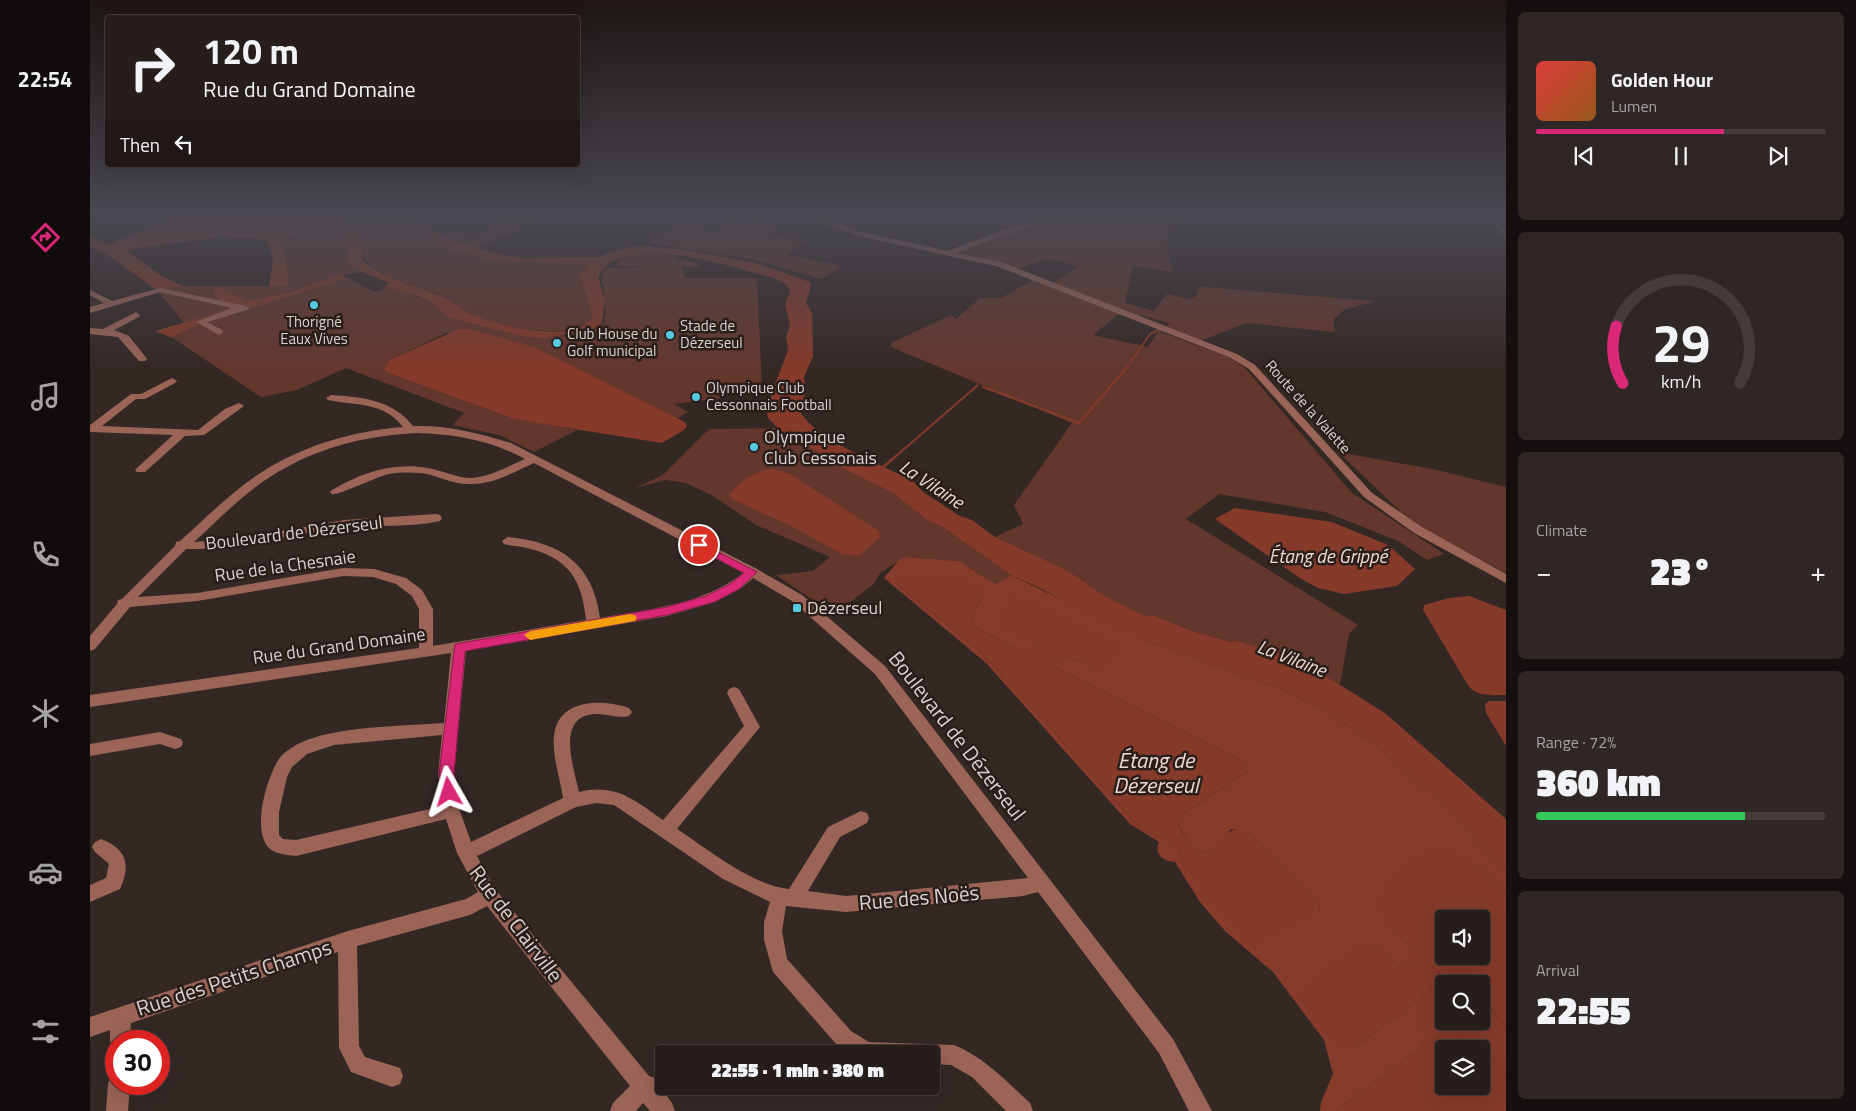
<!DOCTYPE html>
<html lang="en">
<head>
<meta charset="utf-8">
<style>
  body { margin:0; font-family:"Titillium Web",sans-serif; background:#2f2725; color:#f1f3f6; height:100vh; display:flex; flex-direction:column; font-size:19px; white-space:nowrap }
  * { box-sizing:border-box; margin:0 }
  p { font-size:16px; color:#a4a2a3 }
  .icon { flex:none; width:28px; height:28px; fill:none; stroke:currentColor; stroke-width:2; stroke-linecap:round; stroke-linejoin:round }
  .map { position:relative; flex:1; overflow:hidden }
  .panel { display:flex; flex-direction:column; gap:12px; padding:12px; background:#15100f; width:350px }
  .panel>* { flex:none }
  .guide { position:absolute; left:15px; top:15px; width:475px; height:152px; border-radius:5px; box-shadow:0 5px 20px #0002,0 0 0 1px #433c3b; background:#271e1c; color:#f1f3f6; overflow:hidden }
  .buttons { position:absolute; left:1345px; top:910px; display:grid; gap:10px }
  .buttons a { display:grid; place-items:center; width:55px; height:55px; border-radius:5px; background:#271e1c; box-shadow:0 5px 20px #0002,0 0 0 1px #433c3b; font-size:25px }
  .speed { position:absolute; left:15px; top:1030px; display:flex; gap:10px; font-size:25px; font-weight:700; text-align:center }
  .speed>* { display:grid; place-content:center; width:65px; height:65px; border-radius:50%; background:#271e1c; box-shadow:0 5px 20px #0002,0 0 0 1px #433c3b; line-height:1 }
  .speed .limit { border:8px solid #d22; background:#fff; color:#111 }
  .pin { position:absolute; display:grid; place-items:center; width:42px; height:42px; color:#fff; margin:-21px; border:2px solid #fff; border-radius:50%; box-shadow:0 1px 5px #0007 }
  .me { position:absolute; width:55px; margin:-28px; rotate:354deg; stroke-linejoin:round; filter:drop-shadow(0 0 4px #0008) }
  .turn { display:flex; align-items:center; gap:18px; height:105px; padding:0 15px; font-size:22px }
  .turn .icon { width:65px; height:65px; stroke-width:2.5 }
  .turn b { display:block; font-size:35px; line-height:42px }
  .then { display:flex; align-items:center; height:48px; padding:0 15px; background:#0003; gap:10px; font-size:19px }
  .big { font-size:38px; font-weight:800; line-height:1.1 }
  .panel .tile { flex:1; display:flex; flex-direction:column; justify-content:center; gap:8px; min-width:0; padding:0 18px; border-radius:8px; background:#2f2725 }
  .panel .dial { align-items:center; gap:0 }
  .dial svg { height:130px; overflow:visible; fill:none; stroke:#433c3b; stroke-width:7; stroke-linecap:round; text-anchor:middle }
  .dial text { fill:#f1f3f6; stroke:none }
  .song { display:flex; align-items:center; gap:15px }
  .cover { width:60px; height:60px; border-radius:8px; background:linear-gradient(135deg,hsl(0 70% 55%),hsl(30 70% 35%)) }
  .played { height:5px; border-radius:2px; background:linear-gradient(90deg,#db2777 65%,#433c3b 65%) }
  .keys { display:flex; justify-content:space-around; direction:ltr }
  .heat { display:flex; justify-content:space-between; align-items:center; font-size:28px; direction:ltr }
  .charge { height:8px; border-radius:4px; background:linear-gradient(90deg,#34c759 72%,#433c3b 0) }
  .trip { position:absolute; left:565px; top:1045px; width:285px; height:50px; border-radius:5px; background:#271e1c; box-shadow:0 5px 20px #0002,0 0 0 1px #433c3b; font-weight:800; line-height:50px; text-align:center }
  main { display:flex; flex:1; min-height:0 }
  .tabs { display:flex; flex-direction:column; width:90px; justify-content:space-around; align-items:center; background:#100c0b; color:#a4a2a3 }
  .tabs .icon { width:35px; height:35px }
  .tabs .active { color:#db2777 }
  .tabs b { font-size:22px; color:#f1f3f6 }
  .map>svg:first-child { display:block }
</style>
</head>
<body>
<main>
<nav class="tabs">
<b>22:54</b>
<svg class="icon active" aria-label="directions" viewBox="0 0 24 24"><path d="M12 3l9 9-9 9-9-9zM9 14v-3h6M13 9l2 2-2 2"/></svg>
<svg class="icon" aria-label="music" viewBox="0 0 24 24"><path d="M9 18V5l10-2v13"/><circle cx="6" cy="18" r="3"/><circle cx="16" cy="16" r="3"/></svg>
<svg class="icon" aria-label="phone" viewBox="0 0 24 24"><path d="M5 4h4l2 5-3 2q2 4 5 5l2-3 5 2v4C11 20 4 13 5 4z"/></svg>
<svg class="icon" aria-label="climate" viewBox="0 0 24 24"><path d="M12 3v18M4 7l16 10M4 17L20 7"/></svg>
<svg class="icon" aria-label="car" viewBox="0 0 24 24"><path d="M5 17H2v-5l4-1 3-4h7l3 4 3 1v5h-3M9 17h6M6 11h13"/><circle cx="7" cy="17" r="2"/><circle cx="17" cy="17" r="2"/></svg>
<svg class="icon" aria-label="filters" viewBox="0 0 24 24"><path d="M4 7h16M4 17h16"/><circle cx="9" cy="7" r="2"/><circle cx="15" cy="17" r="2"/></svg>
</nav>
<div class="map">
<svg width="1416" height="1111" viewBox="0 0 1416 1111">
  <rect width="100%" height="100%" fill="#342825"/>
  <path fill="#64372d" d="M248,216H307L304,217C310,221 315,226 320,229C326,232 333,232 338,236C389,271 441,260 498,264L489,276L503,317C484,345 405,325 379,313C369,309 363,300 354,296C334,288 281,275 273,256L272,237L274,233Z
    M413,216H454L389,248L360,239L353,234L358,231L388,235L408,222L404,221Z
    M970,216H1110C1071,229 1074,233 1083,272L1043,266L1035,303L1064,311L1077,294L1101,299L1106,296L1109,288L1114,287L1285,301L1254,310L1244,319V332L1157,323L1110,341L1076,327L1079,323L1051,315L1047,316L963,283L988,266L957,258L929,269L904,261L870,253L869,250Z
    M663,221L694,224L680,234L714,241L697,255L753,266L731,279L665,260L560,243L563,238C595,222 591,218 626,233L644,222L657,224Z
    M230,222L251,235L257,244L258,266L272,272L252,275L285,292L296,288L308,290L344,304L358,318L435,337L485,336L497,333L514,324C517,306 514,294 511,276L515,268L572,267L526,266C536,245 571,255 588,257V259L611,264L610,267H592L595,278H667L672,388L632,389V398L584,404L598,412L587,419L545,399L358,332L301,359L295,365L298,373L424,419L487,430L444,452L409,435L363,425L374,413L256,368L207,390L171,397L83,338L65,331L142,309L94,323L68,291L93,286H197L196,254L190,238L208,235L215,225Z
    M943,280L1029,314L1003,335L1058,347L1069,331L1143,359L1155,368L1262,493L1354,554L1337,560L1308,541L1235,512L1129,494L1096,519L1268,625L1259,634L1250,685L1210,660L1102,631L1065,616H1055L1015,596L977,570L905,537L933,524L924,505L982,423L801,347V343L861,315L866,319L890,298H911Z
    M688,428L696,436L718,446L756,470L801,492L837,520L851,526L921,575L905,584L869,561L815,557L790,573L784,584L744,614L686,575L723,571L740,557L666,525L623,496L596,483L575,480L545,488L573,475L619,429Z
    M1248,452L1347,470L1416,487V573L1338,531L1312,513Z"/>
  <path fill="#863b2b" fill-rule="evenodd" d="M84,216H204L230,222L215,225L208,235L190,238L196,254L198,286H179L183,260L177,242C167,235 151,240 139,238L137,236L36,250L73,277L93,286L68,291L15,253L0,246V235L18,245Z
    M250,274L257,278L108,325L81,337L65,331L141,309L123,294L128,287L159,301L205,291Z
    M815,557L869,561L905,584L921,575L1061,643L1188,687L1245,717L1283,743L1346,798L1416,870V893L1384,862L1297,926L1321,947V963L1309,966L1283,945L1263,1049L1360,977L1375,979L1380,984H1354V1021H1391V995L1416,1029V1076L1396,1049L1355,1030L1246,1111H1230L1231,1102L1243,1074L1234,1040L1183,972L1135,931L1110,902L1085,862C1073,861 1064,855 1069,842L1040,824L896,663L794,578L809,560ZM805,583L894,591L881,620L884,627L930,649H941L946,644L944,641L1010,670L976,656H970L964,660L963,666L1159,764V770L1092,815L1088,822C1095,839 1101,849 1119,854L1141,829L1158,832L1230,907L1229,913L1093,866L1088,847L1051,829L890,651Z"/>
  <path fill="#853a2a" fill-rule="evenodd" d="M204,216H246L270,229L295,225L301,222L318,220L335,225L360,239L403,253L434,258L508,257L539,247L555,246L596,250L666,263L720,282L721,285L716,303L722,313L723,356L714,377L716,392L709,410C725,440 791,464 823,481L833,492L868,515L882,520L905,537L977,570L1015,596L1055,616H1065L1102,631L1142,642L1147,641L1210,660L1295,713L1416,819V870L1346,798L1283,743L1245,717L1188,687L1061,643L996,614L954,590L921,575L851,526L837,520L801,492L756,470L718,446L696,436L678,418L676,408L698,350L696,337L700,325L695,305L700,290L695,284L684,278C644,268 532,228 508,277L515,301L512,322L508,327L494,332L454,338L435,337L358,318L344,304L326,296L296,288L294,287L299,283L258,266C256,258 258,249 255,242C247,224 221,220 204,216ZM320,228L337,235L360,250L387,257L409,262L498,264L489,276C495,290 498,303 503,317C483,346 408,325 381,314C370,310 363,300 352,296C326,286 295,279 273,261L271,238L273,233Z
    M369,329H380L446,348L595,422L597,426L594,430L572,443L446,423L424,419L298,373L295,370V365L301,359Z
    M682,469L700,474L789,531L790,538L768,556L752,554L701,526L642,499L639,494C652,481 663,471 682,469Z
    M1145,508L1242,522L1298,545L1325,569L1307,586L1254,594L1228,588L1211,579L1125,519Z
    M818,572C839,574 880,575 894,591L881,620L884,627L930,649H941L946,644L908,625L906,621L920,596C944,594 1004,632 1028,644L1031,649L1015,670H1010L976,656H970L964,660L963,666L1159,764V770L1092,815L1088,823C1095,839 1101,849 1119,854C1132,840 1138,823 1158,832L1230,907L1229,913L1164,945L1156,942L1093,866L1088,847L1051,829L890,651L805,583L804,577Z
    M1379,596L1416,610V695C1401,695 1390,697 1379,687L1333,610L1334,605L1359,598Z
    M1399,701H1416V746L1396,713L1395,704Z
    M1363,850L1384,862L1416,893V1029L1391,994V984H1380L1375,979L1360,977L1263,1049L1248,1044L1210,1001L1209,989L1271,942L1283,945L1309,966L1321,963V947L1297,926L1287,906L1297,882L1330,853ZM1354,919H1391V956H1354Z
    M1355,1030L1374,1032L1396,1049L1416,1076V1111H1246ZM1354,1049H1391V1086H1354Z"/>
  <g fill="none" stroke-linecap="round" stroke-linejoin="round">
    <path stroke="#853a2a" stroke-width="2" d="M1040,363L1060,334L1069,330
      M893,387L989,423L1039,365
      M805,457L888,385"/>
    <path stroke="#853a2a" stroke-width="2.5" d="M793,467L806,456"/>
    <path fill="#9b6457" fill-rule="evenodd" d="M645,216H652L637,225H633V223Z
      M714,216H722L773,232L858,251L910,231L959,216H968L866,253L911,262L1147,354L1165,365L1282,493L1332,527L1416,574V583L1324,533L1274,497L1159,369L1141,358L906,266L768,236Z
      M70,288L156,306L160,309L117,322L132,330L133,332L129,335L106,322L142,308L70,292L0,313V307L14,303L0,295V290L22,301Z
      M46,312L50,315L49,317L24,330L39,336L57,359L55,361H49L28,337L0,334V328L13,329Z
      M82,378L87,381L85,383L55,399H46L12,426L108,430L135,409L149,403L154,406L114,435L95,436L55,472H47L45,470L47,468L83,435L0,432V425L41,394H51Z
      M241,395C272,397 303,400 323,426C357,425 389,433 421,443L667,569L712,595L795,666L1083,1039L1122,1111H1099L1069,1053L948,892L933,896L756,912L696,906L692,931L697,959L761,1031L779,1042L864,1045C894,1057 916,1081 940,1103L943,1111H916L882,1077L861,1065L841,1064V1054H760L747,1045L683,972L674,940V922L680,902L633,879L524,805L506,803L486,807L387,856L405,889L559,1076L563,1077L582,1103L585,1111H560L553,1103L546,1111H520L523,1103L540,1086L397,906L380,915L267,946L269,1046L275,1057L310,1068L313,1076L310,1084L302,1087L261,1072L249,1048L248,952L41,1023L40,1041H26V1050L23,1048L20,1041V1030L0,1037V1017L258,931L376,899L388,892L367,853L356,819L206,856C197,855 184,854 178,847C162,828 177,777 189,759C194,752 202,747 210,743C245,726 314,726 354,723L361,653L0,707V695L329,648V609L322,596L306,584L283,577L253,576L107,601L40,607L5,649L0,651V636L27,604L28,600L32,599L85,546L86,542L90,541C116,518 142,491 172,472C214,445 263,431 313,427C293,401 265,406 238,400L236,398ZM326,433C365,434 400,440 435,459C418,466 401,477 381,478C366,478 352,470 337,468C303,462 271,473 242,490L240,492L242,494C248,496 285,477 299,474C312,472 328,472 341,475C354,479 368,485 382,484C404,484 424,472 444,463L653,573C613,605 559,609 510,618C503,564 471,542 418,537L412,541L414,544C421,546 429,546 437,548C479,558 492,580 496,620L343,646V609L332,590L316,578L284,569L253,568L107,593L48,597L96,549C150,550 201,533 255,528C287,524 319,528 350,521L352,518L350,515L346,514L254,520L152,538L104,542C128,520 153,494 180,477C225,448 273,436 326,433ZM663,578L702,601L785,674L938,878L756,896L718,891L750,837L777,823L779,818L777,813L771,811L738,827L699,889C661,885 618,849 587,829L670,727L649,689L644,687L639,689L637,693L654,726L573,820C544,800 526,783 489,792C484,768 465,716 505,714C516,713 529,719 539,716L542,712L539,708C512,699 468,698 464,736C462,756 470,778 473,798L381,842L370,811L364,774L376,651L577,616L625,602L650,589ZM352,735L348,774L353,806L206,840L193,839L189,835V812L197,777L202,767L217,754L244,745Z
      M70,732L91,739L93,743L91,747L85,749L70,744L0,756V744Z
      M11,839C37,849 41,865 30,889L0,902V885L16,878L19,864L5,852L2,847L5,842Z
      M26,1074V1084H40L38,1111H16L18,1084L21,1076Z"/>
    <path stroke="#c1b9b7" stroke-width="1" d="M1399,216L1416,236"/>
  </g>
  <linearGradient id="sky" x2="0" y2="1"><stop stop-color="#1d1614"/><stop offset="0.58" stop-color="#4a4851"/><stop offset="1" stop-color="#4a4851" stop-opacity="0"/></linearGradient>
  <rect width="1416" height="371" fill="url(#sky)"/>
  <path fill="#db2777" stroke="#8e194d" d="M609,542L667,572L649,589L624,602L577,615L375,651L364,774L367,792L365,797L359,799L354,797L349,774L365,644L577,607L616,596L640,584L654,573L605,547L604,545Z"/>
  <path fill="#f59e0b" d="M540,614L545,615L547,618L545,621L440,640L434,635L440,631Z"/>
  <g fill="#56c9e1" stroke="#2a1e1b" stroke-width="2">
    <circle cx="224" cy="305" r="5"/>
    <circle cx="580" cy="335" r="5"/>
    <circle cx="467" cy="343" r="5"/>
    <circle cx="606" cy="397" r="5"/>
    <circle cx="664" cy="447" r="5"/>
    <rect x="702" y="603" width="10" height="10" rx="2.5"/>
  </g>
  <g text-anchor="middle" stroke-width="5" stroke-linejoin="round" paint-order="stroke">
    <g font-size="15" fill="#dad2d0" stroke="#2a1e1b" text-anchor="start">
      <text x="224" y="327" text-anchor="middle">Thorigné<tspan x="224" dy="17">Eaux Vives</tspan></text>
      <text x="590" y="331">Stade de<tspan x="590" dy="17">Dézerseul</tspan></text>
      <text x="477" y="339">Club House du<tspan x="477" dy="17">Golf municipal</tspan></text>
      <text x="616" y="393">Olympique Club<tspan x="616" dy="17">Cessonnais Football</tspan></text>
    </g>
    <g font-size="15" fill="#dad2d0" stroke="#2a1e1b">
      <text transform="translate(1218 407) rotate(48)" y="5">Route de la Valette</text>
    </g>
    <g font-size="18" fill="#dad2d0" stroke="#2a1e1b" text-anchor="start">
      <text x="674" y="443">Olympique<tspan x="674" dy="21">Club Cessonais</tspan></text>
      <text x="717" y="614">Dézerseul</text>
    </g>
    <g font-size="18" fill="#dad2d0" stroke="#2a1e1b">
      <text transform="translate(204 533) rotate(-7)" y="6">Boulevard de Dézerseul</text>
      <text transform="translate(195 566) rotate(-8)" y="6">Rue de la Chesnaie</text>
      <text transform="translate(249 646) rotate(-8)" y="6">Rue du Grand Domaine</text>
    </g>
    <g font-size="19" font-style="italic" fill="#efd8d2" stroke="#2a1e1b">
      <text transform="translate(842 484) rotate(33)" y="7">La Vilaine</text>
      <text x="1238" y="563">Étang de Grippé</text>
      <text transform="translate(1202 658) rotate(21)" y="7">La Vilaine</text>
    </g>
    <g font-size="21" fill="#dad2d0" stroke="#2a1e1b">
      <text transform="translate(867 736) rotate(52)" y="7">Boulevard de Dézerseul</text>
      <text transform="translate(829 898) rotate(-5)" y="7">Rue des Noës</text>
      <text transform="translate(426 924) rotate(53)" y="7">Rue de Clairville</text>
      <text transform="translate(144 978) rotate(-18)" y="7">Rue des Petits Champs</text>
    </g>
    <g font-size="22" font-style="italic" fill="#efd8d2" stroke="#2a1e1b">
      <text x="1066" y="768">Étang de<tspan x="1066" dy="25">Dézerseul</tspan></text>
    </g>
  </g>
</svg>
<div class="buttons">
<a><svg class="icon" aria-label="sound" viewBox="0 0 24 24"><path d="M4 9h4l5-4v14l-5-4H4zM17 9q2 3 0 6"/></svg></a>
<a><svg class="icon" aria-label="search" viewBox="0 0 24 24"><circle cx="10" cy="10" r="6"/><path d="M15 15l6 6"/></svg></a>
<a><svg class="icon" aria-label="layers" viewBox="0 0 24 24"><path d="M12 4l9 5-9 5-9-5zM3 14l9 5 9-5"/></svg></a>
</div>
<div class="speed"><div class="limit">30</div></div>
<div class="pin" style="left:609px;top:545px;background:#d93025"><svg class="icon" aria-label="arrive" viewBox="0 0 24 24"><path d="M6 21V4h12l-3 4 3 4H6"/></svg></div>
<svg class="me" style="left:359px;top:792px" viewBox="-20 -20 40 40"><path d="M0-17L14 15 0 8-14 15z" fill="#db2777" stroke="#fff" stroke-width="4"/></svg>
<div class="trip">22:55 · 1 min · 380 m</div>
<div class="guide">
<div class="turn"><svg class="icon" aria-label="right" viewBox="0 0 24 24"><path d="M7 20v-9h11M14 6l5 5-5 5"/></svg><div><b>120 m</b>Rue du Grand Domaine</div></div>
<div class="then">Then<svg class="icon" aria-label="left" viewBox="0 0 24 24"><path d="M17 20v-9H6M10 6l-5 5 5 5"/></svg></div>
</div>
</div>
<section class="panel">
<div class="tile">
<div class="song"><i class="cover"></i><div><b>Golden Hour</b><p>Lumen</p></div></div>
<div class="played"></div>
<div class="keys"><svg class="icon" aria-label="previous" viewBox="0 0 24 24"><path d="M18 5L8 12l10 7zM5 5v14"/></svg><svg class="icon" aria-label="pause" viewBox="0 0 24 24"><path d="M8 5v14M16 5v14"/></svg><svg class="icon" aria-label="next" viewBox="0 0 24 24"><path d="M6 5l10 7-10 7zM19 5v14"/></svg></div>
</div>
<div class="tile dial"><svg viewBox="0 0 100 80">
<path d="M14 69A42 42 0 1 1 86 69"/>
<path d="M14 69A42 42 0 0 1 10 34" stroke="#db2777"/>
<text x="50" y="56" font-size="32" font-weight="700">29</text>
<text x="50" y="72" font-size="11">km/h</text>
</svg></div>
<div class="tile"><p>Climate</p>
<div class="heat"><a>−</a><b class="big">23°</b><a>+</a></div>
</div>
<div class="tile"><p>Range · 72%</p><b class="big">360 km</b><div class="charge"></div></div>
<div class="tile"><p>Arrival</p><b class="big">22:55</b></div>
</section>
</main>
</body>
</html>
